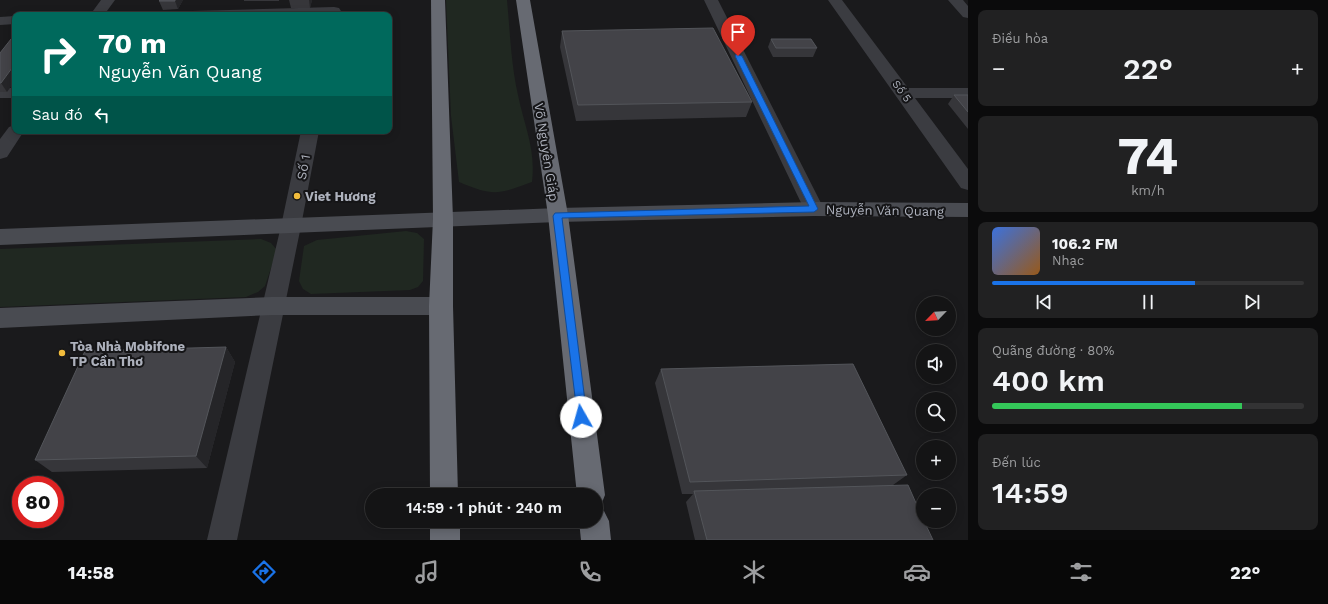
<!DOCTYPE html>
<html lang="vi">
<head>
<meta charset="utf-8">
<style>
  body { margin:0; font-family:"Work Sans",sans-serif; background:#212122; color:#f1f3f6; height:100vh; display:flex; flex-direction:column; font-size:15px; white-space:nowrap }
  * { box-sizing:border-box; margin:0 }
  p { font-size:13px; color:#9d9ea0 }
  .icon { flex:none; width:22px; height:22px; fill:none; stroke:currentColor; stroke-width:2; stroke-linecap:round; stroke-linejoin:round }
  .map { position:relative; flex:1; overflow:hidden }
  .side { display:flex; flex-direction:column; gap:10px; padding:10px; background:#0b0b0c; width:360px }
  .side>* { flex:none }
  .guide { position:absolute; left:12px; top:12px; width:380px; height:122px; border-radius:8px; box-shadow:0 2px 10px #0003,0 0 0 1px #333334; background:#00695c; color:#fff; overflow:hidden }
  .needle { width:26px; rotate:245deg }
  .controls { position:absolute; left:916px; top:296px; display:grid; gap:8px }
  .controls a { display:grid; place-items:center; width:40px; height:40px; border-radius:50%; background:#141415; box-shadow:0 2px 10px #0003,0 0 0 1px #333334; font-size:20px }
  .speed { position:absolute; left:12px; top:476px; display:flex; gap:8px; font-size:20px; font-weight:700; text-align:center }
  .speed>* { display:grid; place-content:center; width:52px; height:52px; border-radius:50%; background:#141415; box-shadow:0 2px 10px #0003,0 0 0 1px #333334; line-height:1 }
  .speed .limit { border:6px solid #d22; background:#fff; color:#111 }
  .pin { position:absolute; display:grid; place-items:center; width:34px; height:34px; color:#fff; margin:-41px -17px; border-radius:50% 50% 50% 0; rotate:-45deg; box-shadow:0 0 4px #0007 }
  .pin .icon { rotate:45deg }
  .me { position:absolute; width:44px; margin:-22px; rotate:353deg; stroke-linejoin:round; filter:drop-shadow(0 0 3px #0008) }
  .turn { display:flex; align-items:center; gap:14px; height:84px; padding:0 20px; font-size:18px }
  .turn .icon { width:52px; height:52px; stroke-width:2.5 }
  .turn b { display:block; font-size:28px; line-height:34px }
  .then { display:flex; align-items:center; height:38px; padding:0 20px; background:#0003; gap:8px; font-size:15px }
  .big { font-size:30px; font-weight:600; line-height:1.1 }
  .side .card { flex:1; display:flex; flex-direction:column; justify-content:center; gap:6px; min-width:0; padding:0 14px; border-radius:8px; background:#212122 }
  .side .dial { align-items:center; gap:0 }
  .dial b { font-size:52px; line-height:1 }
  .song { display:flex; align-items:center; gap:12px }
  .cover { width:48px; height:48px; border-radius:6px; background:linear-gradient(135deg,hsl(220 70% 55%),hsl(30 70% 35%)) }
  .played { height:4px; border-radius:2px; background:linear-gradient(90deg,#1a73e8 65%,#333334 65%) }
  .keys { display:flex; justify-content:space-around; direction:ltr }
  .heat { display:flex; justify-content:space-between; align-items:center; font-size:22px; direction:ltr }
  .charge { height:6px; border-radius:3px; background:linear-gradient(90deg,#34c759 80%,#333334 0) }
  .trip { position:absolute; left:365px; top:488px; width:238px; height:40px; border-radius:20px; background:#141415; box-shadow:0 2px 10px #0003,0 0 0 1px #333334; font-weight:600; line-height:40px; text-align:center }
  .tab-bar { display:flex; height:64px; justify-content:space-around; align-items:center; background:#080808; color:#9d9ea0 }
  .tab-bar .icon { width:28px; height:28px }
  .tab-bar .current { color:#1a73e8 }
  .tab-bar b { font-size:18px; color:#f1f3f6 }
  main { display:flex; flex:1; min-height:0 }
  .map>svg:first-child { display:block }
</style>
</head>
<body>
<main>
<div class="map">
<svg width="968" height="540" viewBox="0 0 968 540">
  <rect width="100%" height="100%" fill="#1a1a1c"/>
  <path fill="#202821" d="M446,0H507C510,31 511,64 518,95C524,125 536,149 532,182C497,195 493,196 459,182L451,116Z
    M406,231L417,233L424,239L423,281L418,287L410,290L311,294L303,289L299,281L304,246L317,240Z
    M261,239L271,243L277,250L265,286L258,292L246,297L0,307V249Z"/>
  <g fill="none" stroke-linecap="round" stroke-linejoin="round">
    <path fill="#3b3c41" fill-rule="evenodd" d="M101,0H115L104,15H90Z
      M704,0H718L824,209L821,214L814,216L807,214L804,209Z
      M828,0H842L908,88H968V98H915L968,169V190L961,188Z
      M948,0H963L968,6V18L963,17Z
      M334,7L339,8L341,11L339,14L185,15L187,12L192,11Z
      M15,16V24L0,25V17Z
      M0,88H15V98H0Z
      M15,125V131H24L7,157L0,159V139L9,127Z
      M301,131H319L301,226L237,540H207L281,226Z"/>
    <path fill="#494b51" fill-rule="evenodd" d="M814,202L968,203V217L814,216L558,222L0,245V229L558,208Z
      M272,297H441L449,299L453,306L449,313L441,315H272L0,328V308Z"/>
    <path fill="#676a72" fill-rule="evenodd" d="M431,0H445L453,219V306L458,495H430L429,306L433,219Z
      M516,0H530L568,215L605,495L601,505L596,507L604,511L609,521L611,540H581L579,521H596V495H577L548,215Z
      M430,521H460V540H430Z"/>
  </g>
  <path fill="#36363a" d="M160,0H183L178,9L163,10L159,1Z
    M244,0H279V1H244Z
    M289,0H312L310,8H291Z
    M562,31L752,102L746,117L576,121L560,47Z
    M771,39L817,48L813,57H773L768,47Z
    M0,53L7,92H0Z
    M954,95H968V129L948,104Z
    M226,347L235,362L207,468L52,472L35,460Z
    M661,369L907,475L893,485L933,540H695L686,502L693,494H682L655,383Z"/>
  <path fill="#252528" d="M175,0H183L178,9L175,1Z
    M309,0H312L310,8Z
    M15,64V81L7,92L1,83Z
    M226,347L235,362L207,468L196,456Z"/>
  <path fill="#434348" stroke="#53555a" d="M160,0H175V1H159Z
    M302,13V15H282V14Z
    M129,14H146V15H128Z
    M713,28L752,102L578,105L562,31Z
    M15,34V64L1,83H0V53Z
    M771,39H811L817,48H776Z
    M954,95H968V112Z
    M226,347L196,456L35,460L85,351Z
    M853,364L907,475L690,482L661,369Z
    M908,485L923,519V521H924L933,540H707L694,491Z"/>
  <path fill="#1a73e8" stroke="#114b97" d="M736,54L742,56L818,209L814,212L562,218L587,417L585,421L581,422L578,421L553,216L555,213L809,206L735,56Z"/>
  <g fill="#f2bc3c" stroke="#151517" stroke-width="1.5">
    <circle cx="297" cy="196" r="4"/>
    <circle cx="62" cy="353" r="4"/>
  </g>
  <g text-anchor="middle" stroke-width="4" stroke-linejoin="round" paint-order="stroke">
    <g font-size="11" fill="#adb1bc" stroke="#151517">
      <text transform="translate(902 91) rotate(54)" y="4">Số 5</text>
    </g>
    <g font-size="13" fill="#adb1bc" stroke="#151517">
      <text transform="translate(547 152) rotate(81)" y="5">Võ Nguyên Giáp</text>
      <text transform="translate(303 167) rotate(-79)" y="5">Số 1</text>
      <text transform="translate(885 210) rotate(1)" y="5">Nguyễn Văn Quang</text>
    </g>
    <g font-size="13" font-weight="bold" fill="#adb1bc" stroke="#151517" text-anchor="start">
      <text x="305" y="201">Viet Hương</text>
      <text x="70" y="351">Tòa Nhà Mobifone<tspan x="70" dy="15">TP Cần Thơ</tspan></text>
    </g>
  </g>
</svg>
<div class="controls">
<a><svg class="needle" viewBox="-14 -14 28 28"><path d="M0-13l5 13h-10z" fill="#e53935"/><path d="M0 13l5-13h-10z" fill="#9d9ea0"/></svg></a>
<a><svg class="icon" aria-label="sound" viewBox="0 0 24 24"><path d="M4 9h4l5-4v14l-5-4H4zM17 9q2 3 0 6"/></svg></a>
<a><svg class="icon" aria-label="search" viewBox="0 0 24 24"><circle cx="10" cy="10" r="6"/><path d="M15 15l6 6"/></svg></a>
<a>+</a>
<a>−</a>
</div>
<div class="speed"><div class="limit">80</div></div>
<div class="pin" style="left:738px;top:56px;background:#d93025"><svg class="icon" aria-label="arrive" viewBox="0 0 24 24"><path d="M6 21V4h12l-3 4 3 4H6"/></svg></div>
<svg class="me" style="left:581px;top:417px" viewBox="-20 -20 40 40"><circle r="19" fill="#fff"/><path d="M0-13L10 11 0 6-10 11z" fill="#1a73e8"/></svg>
<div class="trip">14:59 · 1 phút · 240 m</div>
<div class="guide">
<div class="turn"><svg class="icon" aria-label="right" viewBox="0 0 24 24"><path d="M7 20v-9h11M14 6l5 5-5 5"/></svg><div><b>70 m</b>Nguyễn Văn Quang</div></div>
<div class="then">Sau đó<svg class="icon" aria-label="left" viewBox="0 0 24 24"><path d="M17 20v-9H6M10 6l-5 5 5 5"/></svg></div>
</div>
</div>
<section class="side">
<div class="card"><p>Điều hòa</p>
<div class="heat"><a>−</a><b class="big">22°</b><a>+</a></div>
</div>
<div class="card dial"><b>74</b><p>km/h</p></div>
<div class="card">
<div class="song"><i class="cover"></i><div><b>106.2 FM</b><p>Nhạc</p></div></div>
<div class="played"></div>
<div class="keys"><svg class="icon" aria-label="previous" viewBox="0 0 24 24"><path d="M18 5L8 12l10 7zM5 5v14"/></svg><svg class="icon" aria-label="pause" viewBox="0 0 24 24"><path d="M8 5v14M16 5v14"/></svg><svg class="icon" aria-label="next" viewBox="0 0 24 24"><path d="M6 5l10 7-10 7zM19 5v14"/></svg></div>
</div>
<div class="card"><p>Quãng đường · 80%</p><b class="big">400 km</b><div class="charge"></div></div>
<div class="card"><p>Đến lúc</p><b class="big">14:59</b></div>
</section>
</main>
<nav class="tab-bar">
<b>14:58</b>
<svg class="icon current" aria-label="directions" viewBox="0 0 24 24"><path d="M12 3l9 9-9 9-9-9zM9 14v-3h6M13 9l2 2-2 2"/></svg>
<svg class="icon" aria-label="music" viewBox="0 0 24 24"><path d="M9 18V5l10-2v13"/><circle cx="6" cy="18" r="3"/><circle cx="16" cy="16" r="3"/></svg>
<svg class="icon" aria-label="phone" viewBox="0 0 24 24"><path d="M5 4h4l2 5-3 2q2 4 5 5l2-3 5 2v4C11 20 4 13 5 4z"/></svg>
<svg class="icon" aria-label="climate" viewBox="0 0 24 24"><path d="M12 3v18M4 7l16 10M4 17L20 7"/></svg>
<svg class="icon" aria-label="car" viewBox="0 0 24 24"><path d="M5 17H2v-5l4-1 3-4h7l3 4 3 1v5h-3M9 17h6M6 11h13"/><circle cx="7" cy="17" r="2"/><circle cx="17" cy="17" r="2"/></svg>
<svg class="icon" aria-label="filters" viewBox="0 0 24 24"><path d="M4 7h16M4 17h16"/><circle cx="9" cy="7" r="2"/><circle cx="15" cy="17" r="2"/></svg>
<b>22°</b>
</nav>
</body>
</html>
